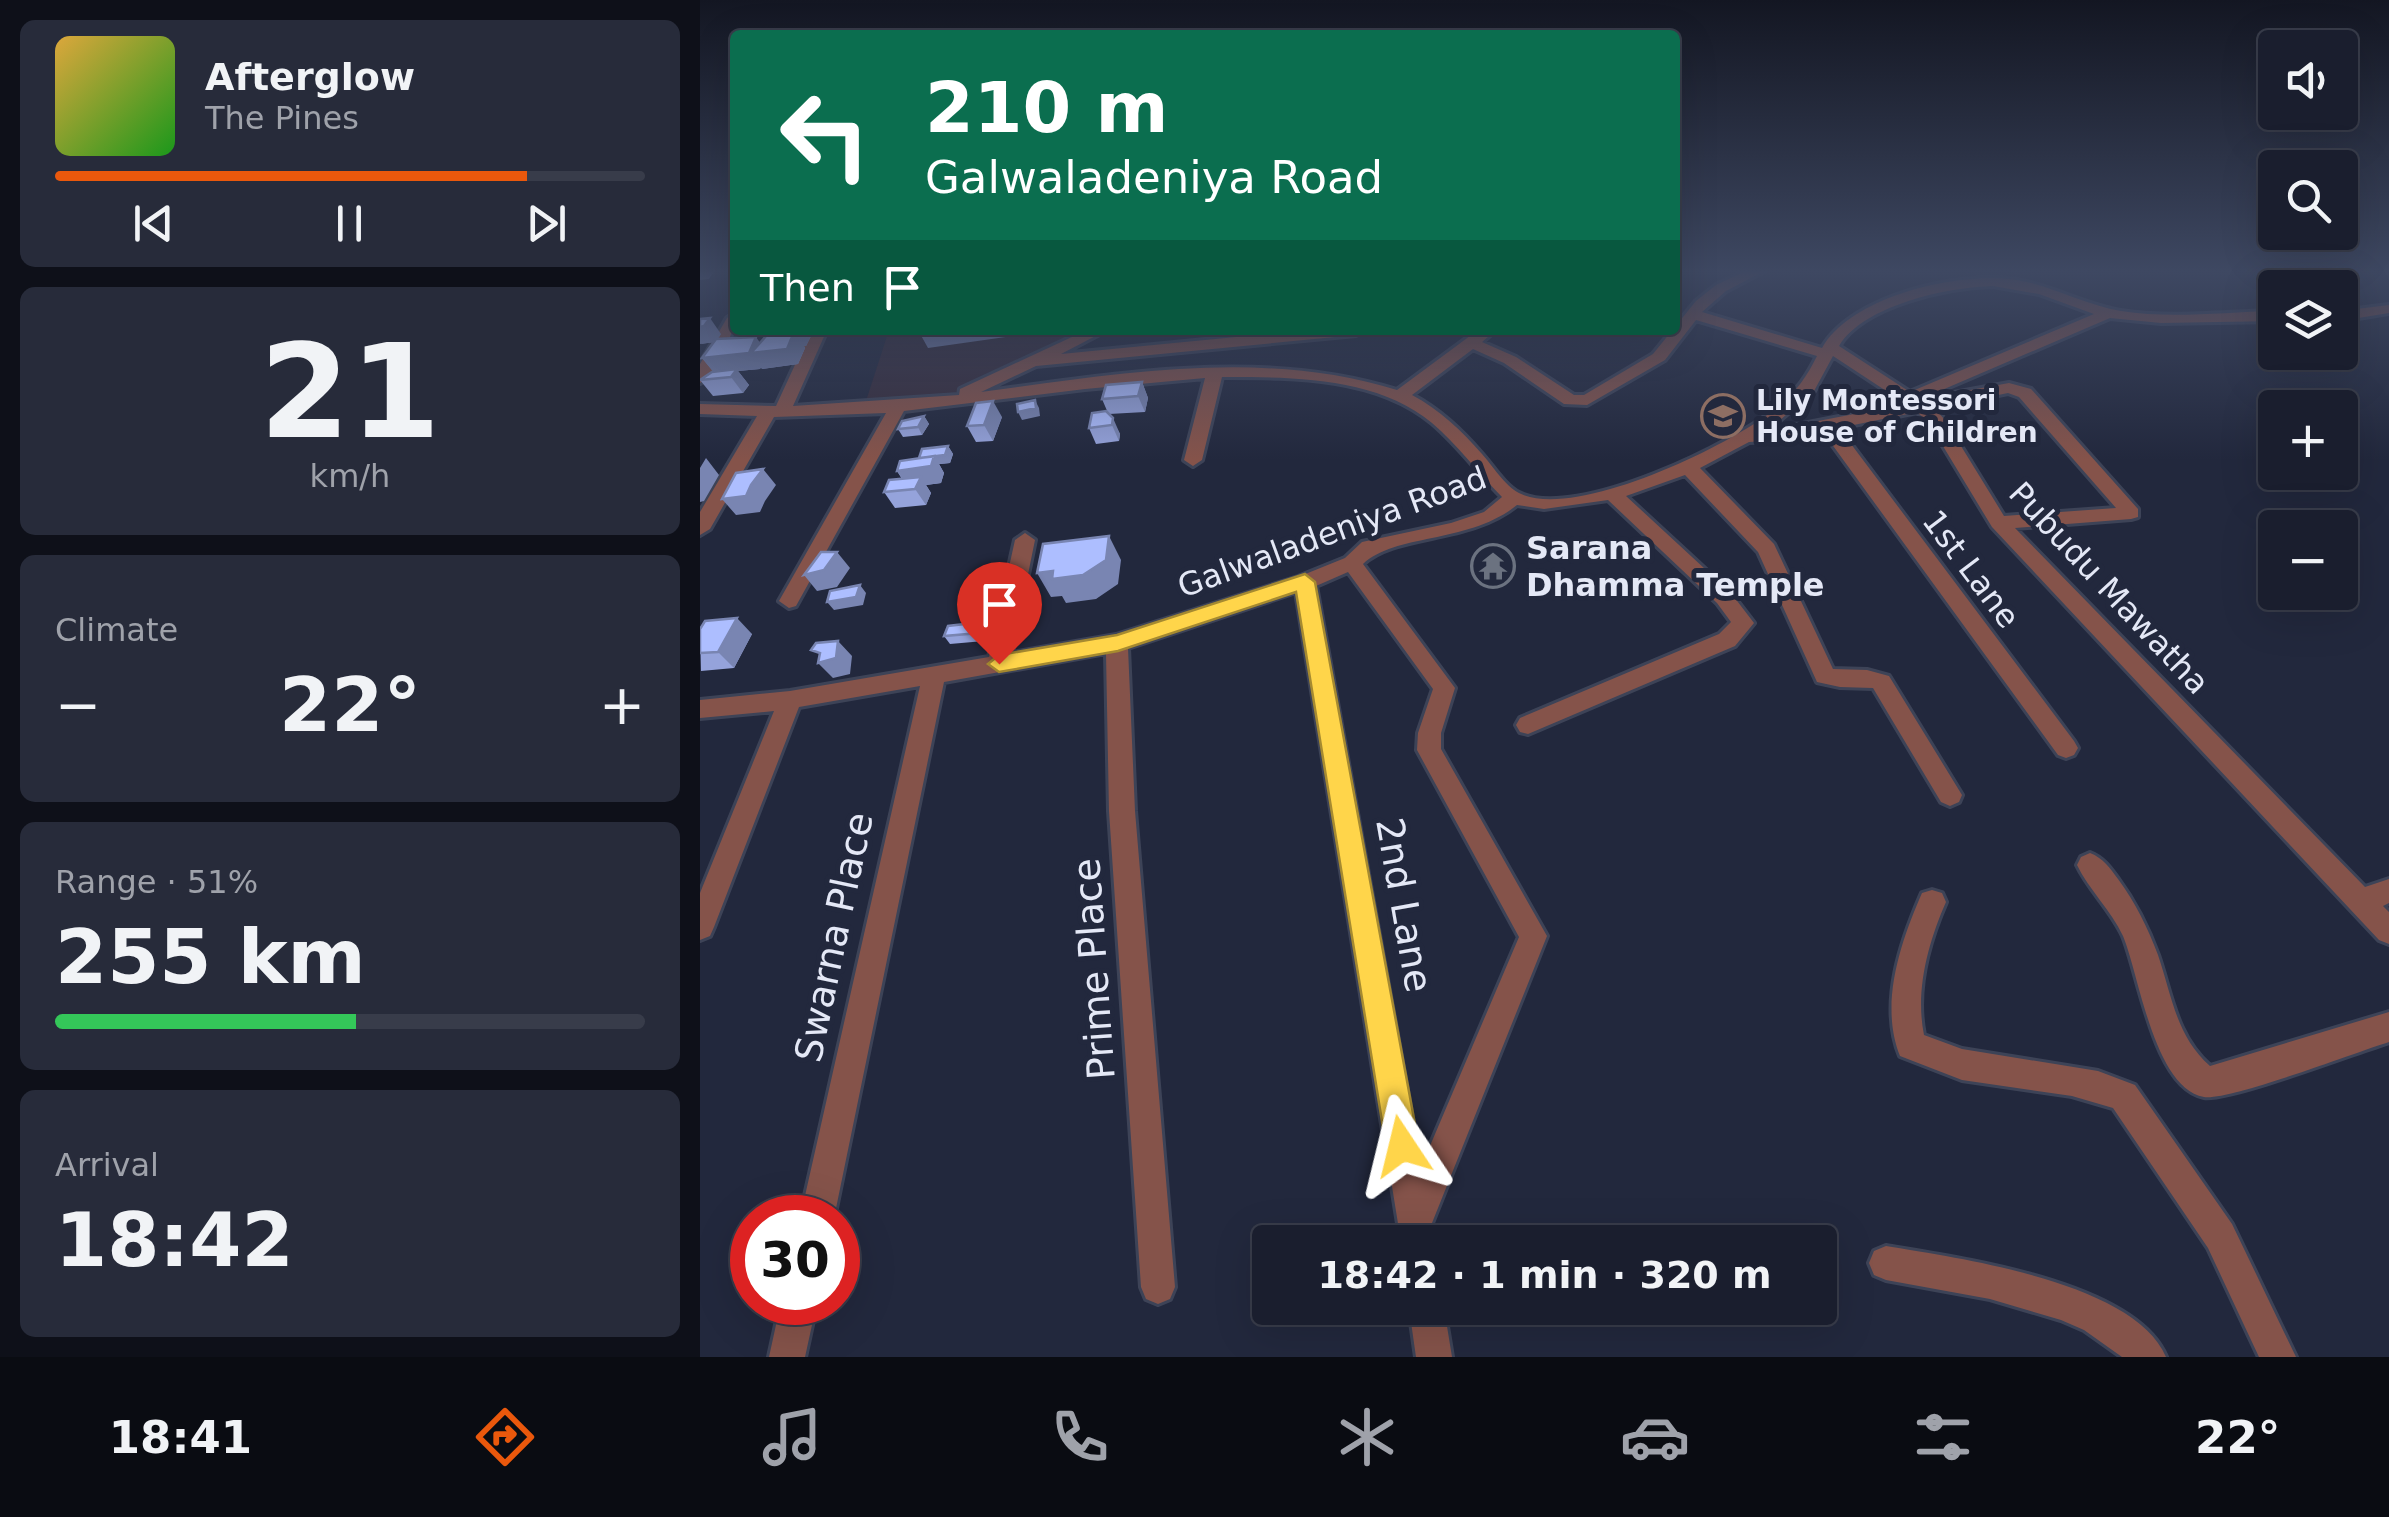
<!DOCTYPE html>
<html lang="en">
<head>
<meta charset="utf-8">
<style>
  body { margin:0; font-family:"DejaVu Sans",sans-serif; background:#272b3a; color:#f1f3f6; height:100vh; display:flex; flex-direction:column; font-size:38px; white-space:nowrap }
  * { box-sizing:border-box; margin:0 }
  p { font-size:32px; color:#9fa2aa }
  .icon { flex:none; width:55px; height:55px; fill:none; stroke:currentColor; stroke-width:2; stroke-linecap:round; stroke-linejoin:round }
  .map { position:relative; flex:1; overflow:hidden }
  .details { display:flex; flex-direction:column; gap:20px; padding:20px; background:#0e1019; width:700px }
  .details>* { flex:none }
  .top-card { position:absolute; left:30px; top:30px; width:950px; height:305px; border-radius:10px; box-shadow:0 10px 40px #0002,0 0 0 2px #383c4a; background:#0b6e4f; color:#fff; overflow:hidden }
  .controls { position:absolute; left:1558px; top:30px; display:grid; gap:20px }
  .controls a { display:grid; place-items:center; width:100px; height:100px; border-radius:10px; background:#1a1e2e; box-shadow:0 10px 40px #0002,0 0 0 2px #383c4a; font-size:50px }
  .speed { position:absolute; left:30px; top:1195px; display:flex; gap:20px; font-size:50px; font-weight:700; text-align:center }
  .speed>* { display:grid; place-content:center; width:130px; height:130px; border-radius:50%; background:#1a1e2e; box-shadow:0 10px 40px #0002,0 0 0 2px #383c4a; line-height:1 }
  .speed .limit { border:15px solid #d22; background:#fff; color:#111 }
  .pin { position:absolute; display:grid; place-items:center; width:85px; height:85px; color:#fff; margin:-102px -42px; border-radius:50% 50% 50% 0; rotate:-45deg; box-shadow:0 0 10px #0007 }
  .pin .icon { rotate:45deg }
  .me { position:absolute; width:110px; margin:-55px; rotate:350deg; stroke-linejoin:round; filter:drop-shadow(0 0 8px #0008) }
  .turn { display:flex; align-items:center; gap:35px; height:210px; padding:0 30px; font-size:45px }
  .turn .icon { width:130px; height:130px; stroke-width:2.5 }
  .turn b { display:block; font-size:70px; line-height:85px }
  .then { display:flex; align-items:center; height:95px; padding:0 30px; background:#0003; gap:20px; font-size:38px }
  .big { font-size:75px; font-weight:800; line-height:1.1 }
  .details .widget { flex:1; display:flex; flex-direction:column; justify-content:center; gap:15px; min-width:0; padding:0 35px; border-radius:15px; background:#272b3a }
  .details .dial { align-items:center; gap:0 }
  .dial b { font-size:130px; line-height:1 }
  .song { display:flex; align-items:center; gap:30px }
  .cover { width:120px; height:120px; border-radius:15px; background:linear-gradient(135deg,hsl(40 70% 55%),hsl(120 70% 35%)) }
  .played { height:10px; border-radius:5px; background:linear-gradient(90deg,#ea580c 80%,#383c4a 80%) }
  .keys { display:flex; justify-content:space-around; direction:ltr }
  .heat { display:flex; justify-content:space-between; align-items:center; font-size:55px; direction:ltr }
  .charge { height:15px; border-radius:8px; background:linear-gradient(90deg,#34c759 51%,#383c4a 0) }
  .trip { position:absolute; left:552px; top:1225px; width:585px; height:100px; border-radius:10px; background:#1a1e2e; box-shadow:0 10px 40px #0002,0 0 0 2px #383c4a; font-weight:800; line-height:100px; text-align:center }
  .tab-bar { display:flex; height:160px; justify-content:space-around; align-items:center; background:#0a0c12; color:#9fa2aa }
  .tab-bar .icon { width:70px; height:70px }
  .tab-bar .selected { color:#ea580c }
  .tab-bar b { font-size:45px; color:#f1f3f6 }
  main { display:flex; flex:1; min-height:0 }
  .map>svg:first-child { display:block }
</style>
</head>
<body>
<main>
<section class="details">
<div class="widget">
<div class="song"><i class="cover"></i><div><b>Afterglow</b><p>The Pines</p></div></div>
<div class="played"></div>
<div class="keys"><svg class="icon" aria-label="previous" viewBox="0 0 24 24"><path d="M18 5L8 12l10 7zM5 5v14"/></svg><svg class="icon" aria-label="pause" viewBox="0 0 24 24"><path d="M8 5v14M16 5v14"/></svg><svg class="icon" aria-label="next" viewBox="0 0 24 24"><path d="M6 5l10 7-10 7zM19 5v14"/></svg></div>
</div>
<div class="widget dial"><b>21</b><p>km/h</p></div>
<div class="widget"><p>Climate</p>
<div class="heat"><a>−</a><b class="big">22°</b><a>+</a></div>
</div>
<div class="widget"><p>Range · 51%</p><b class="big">255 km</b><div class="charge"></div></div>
<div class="widget"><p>Arrival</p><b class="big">18:42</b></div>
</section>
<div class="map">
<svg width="1689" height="1357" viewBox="0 0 1689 1357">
  <rect width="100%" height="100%" fill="#22283d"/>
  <path fill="#362c3b" d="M189,330H387L281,376L253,394L165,404Z"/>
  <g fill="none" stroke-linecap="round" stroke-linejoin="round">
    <g stroke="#3d4357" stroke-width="6">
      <path id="minor" d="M1048,270H1066L1026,291L1002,312L1122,348C1152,295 1260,271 1317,280C1353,286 1385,305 1421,311C1471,319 1524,312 1575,311V321L1461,323L1410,318L1221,399L1309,383L1331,389L1438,509V517L1431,519L1315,528L1665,887L1689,879V903L1683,906L1689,912V944L1679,940L1292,527L1229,423L1217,412L1139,428L1374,741L1378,748L1374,755L1366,758L1358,755L1123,432L1083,440L1049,442L1000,468L1074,544L1133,669L1167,670L1189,676L1262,795L1259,802L1250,806L1241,802L1173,688L1140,687L1117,682L1058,552L985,475L926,496L1031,593L1054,623L1035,646L828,734L820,732L816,725L820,718L1019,634L1031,622L1017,603L908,500L844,509L817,505C769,544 696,533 663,564L755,688L741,733V749L847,936L732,1223L735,1242H701L596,592L428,648L435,811L475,1287L470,1299L458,1304L446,1299L441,1287L409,811L406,653L244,682L134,1218H100L220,686L99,707L14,927L10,936L0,940V893L74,711L0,718V700L90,691L289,657L315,540L325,533L335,540L312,653L416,635L598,577L645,558L662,542L751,523L784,512L802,497C778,473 758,445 732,423C676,376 591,377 522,377L502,460L493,466L484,460L505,378L385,389L204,411L96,606L89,608L79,601L186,413L74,417L10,529L0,535V512L57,416L0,414V404L76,406L111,330H127L93,406L259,395L260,389L387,330H407L361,354L609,330H664L656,335L336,366L281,392C418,374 562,348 697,390L778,330H796L782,342L816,357L874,395H884L953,354L996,301L1016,285ZM1293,286L1339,294L1394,314L1210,392L1139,346C1164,305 1248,287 1293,286ZM996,320L1117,356C1107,376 1097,391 1080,405C1037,443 874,522 819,493C805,486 792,465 782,454C761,430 740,410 712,395L773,349L804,363L864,404L887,405L965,360ZM1133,356L1206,404L1067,431L1114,391ZM1308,393L1319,397L1416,508L1304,516L1245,420L1234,408ZM648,572L733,689L718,733L717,750L819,937L721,1167L616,586Z
        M1689,305V313L1640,321V311Z
        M35,313C35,332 18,374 0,383V364L27,318Z
        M1390,853C1403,858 1410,868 1418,879C1435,902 1448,928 1458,955C1472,996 1476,1036 1510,1066L1689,1012V1042C1657,1052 1529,1101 1504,1097C1454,1088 1439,974 1423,936C1411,910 1389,890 1377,865L1381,857Z
        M1232,890L1242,893L1246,902C1228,943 1215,991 1224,1035L1262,1049L1398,1071L1435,1085L1532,1224L1596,1357H1559L1508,1248L1413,1108L1372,1096L1262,1080L1200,1056C1179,1004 1201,941 1222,893Z
        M1186,1246C1258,1258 1435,1282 1466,1357H1422L1384,1330L1361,1320L1290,1299L1186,1280L1174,1275L1169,1263L1174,1251Z
        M81,1302H117L105,1357H69Z
        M709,1308H744L752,1357H716Z"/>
    </g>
    <use href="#minor" fill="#85534a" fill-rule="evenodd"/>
  </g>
  <path fill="#95a3db" d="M21,334L17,339L60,343L111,336L106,346H104L105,348L98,364L62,369L61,367L60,369L38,371L49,385L43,393L13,396L0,380L13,371L2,358L14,342L0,344Z
    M442,382L448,398L445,412L409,414L420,434L419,441L396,444L389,428L408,413L402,399Z
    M224,416L229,424L222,435L203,437L198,429Z
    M302,417L293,441L276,442L267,426Z
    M248,446L253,454L250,463L239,464L244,473L241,483L226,485L231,493L226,505L195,508L184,492L202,479L197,471L219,459Z
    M0,629L52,634L34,668L1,671Z
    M288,630L284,641L250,644L244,636Z"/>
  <path fill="#7985b2" d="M4,270H11L13,273L9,279L0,280V272Z
    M10,318L21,334L16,342L0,344V327Z
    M95,330H107L111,336L106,346H104L105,348L98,364L62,369L61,367L60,369L38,371L49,385L43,393L31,377L15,374L2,358L56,337L66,351L76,349L65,334Z
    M218,330H328L327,334L228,348Z
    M442,382L448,398L445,412L438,396Z
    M335,400L339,408L340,416L322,420L318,412Z
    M293,401L302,417L293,441L284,425Z
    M224,416L229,424L222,435L218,427Z
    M413,418L420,434L419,441L412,425Z
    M248,446L253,454L250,463L239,464L244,473L241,483L226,485L231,493L226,505L215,489L208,487L197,471L219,458Z
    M6,458L19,475L4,501L0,502V468Z
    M63,469L76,485L65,501L60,512L36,515L22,499L51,485Z
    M409,536L421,560L418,584L396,599L366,603L362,596L351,597L337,573Z
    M137,552L150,568L137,587L117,591L104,575Z
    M160,585L166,593L163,605L134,610L127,602Z
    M37,618L52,634L34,668L18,652Z
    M282,622L288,630L284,641L279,633Z
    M138,641L152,656L150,674L133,678L118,663Z"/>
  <path fill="#adbeff" stroke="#7985b2" stroke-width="2.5" d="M10,318L4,326L0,327V319Z
    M67,330H95L65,334Z
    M94,332L87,349L51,353L67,335Z
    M56,337L49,353L2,358L16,339Z
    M37,369L31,377L0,380L12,372Z
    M442,382L438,396L402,399L406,385Z
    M335,400L336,408L318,412L317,404Z
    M293,401L284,425L267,426L276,403Z
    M406,411L413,418L412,425L389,428L392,413Z
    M224,416L218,427L198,429L202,421Z
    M248,446L245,455L219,458L222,449Z
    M234,456L231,466L197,471L200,461Z
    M63,469L51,485L46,496L22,499L36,473Z
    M221,477L215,489L184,492L189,480Z
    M409,536L406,560L383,575L352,579L353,571L337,573L343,544Z
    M121,552H137L124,570L104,575Z
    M160,585L156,597L127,602L130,591Z
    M37,618L18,652L0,653V629L5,621Z
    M282,622L279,633L244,636L248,626Z
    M138,641L136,658L118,663L120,653L111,650L116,643Z"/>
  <linearGradient id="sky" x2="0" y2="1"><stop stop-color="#131622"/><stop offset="0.59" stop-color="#3e4862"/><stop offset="1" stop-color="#3e4862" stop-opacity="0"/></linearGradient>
  <rect width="1689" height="460" fill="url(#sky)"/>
  <path fill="#ffd54a" stroke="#a68a30" stroke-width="2.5" d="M605,574L615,582L719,1146L714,1158L702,1162L691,1158L686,1146L596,592L418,651L299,672L288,664L299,655L417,635Z"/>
  <defs>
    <g id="school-ring" transform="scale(2.25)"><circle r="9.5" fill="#22283d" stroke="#8d6e63" stroke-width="1.5"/><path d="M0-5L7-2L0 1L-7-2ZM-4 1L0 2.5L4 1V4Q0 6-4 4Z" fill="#8d6e63"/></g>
    <g id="temple-ring" transform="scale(2.25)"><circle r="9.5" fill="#22283d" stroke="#6b7280" stroke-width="1.5"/><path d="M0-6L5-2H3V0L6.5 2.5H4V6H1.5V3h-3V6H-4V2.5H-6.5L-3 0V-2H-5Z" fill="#6b7280"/></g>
  </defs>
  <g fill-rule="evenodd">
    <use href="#school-ring" x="1023" y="416"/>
    <use href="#temple-ring" x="793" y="566"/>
  </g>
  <g text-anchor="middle" stroke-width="10" stroke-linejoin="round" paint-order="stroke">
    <g font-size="28" font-weight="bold" fill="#e4e8f6" stroke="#22283d" text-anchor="start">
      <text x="1056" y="410">Lily Montessori<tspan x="1056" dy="32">House of Children</tspan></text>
    </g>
    <g font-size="32" fill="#e4e8f6" stroke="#22283d">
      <text transform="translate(632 532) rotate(-20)" y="11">Galwaladeniya Road</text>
      <text transform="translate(1271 569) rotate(53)" y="11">1st Lane</text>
      <text transform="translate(1409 588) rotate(47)" y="11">Pubudu Mawatha</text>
    </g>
    <g font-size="32" font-weight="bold" fill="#e4e8f6" stroke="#22283d" text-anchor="start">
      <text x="826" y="559">Sarana<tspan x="826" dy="37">Dhamma Temple</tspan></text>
    </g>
    <g font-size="38" fill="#e4e8f6" stroke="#22283d">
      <text transform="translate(704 905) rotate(80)" y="13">2nd Lane</text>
      <text transform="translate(134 937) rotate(-78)" y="13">Swarna Place</text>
      <text transform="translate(394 969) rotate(-94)" y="13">Prime Place</text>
    </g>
  </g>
</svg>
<div class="controls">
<a><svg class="icon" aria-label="sound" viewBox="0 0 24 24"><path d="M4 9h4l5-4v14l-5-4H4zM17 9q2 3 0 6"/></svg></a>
<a><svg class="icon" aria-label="search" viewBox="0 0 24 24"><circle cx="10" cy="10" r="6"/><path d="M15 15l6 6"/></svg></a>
<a><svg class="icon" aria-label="layers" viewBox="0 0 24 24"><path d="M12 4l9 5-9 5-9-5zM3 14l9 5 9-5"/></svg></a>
<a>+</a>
<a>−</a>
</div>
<div class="speed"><div class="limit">30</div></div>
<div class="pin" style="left:299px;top:664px;background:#d93025"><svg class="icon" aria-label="arrive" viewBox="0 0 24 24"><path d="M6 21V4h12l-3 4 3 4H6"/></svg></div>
<svg class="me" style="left:702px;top:1146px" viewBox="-20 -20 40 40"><path d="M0-17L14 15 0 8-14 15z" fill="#ffd54a" stroke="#fff" stroke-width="4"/></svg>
<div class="trip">18:42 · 1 min · 320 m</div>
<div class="top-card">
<div class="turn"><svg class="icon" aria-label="left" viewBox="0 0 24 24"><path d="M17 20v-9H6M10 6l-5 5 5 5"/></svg><div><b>210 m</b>Galwaladeniya Road</div></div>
<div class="then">Then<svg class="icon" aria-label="arrive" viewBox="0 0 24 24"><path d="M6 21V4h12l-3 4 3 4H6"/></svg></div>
</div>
</div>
</main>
<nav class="tab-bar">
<b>18:41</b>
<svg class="icon selected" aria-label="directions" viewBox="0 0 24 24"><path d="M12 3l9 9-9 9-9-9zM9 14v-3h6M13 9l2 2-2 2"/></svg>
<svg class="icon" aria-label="music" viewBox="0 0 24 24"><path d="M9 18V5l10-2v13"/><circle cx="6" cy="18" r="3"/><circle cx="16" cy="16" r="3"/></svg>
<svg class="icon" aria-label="phone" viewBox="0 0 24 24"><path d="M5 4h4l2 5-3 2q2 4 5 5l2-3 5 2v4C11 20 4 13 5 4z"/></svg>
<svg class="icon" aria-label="climate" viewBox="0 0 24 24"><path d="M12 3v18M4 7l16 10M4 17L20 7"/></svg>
<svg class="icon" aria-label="car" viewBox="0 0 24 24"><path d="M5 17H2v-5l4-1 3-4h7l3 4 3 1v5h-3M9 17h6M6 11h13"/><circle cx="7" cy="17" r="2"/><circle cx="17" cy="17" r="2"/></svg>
<svg class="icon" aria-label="filters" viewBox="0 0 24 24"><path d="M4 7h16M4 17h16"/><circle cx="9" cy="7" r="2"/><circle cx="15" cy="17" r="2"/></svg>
<b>22°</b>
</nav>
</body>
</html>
